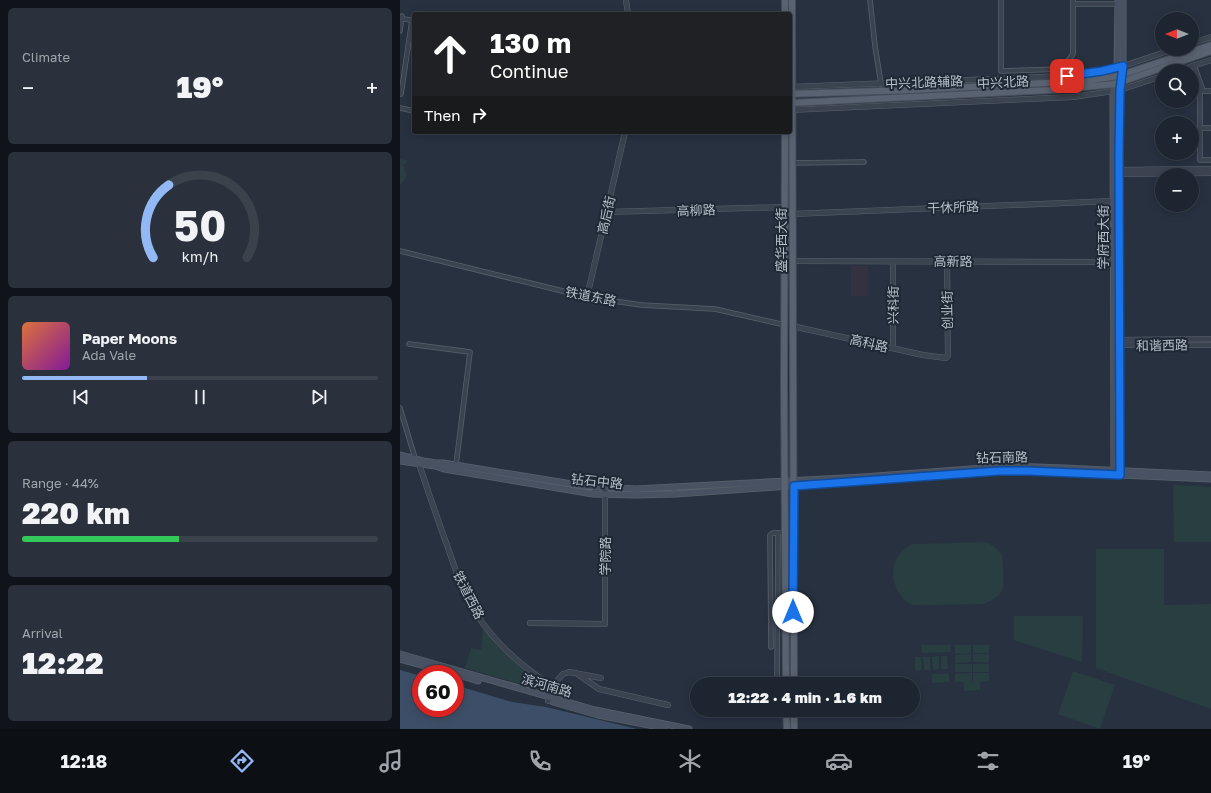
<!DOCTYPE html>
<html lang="en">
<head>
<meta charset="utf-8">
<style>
  body { margin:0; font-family:"Golos Text","Noto Sans SC",sans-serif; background:#2a313c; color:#f1f3f6; height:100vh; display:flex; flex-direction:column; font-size:15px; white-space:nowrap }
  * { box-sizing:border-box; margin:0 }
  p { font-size:13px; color:#a0a5ab }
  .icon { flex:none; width:22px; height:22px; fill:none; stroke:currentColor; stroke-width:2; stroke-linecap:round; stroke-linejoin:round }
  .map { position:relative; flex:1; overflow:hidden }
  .details { display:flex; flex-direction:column; gap:8px; padding:8px; background:#10141a; width:400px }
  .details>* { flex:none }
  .hud { position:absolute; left:12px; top:12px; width:380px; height:122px; border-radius:4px; box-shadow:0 2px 10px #0003,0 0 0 1px #3b424c; background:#202124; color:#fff; overflow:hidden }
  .needle { width:26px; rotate:270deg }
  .fabs { position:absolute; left:755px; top:12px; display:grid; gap:8px }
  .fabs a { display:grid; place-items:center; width:44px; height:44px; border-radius:50%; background:#1d2530; box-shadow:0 2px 10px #0003,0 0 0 1px #3b424c; font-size:20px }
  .speed { position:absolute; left:12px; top:665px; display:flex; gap:8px; font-size:20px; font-weight:700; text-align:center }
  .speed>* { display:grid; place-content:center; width:52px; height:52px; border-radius:50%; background:#1d2530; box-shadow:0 2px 10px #0003,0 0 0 1px #3b424c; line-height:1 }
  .speed .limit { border:6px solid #d22; background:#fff; color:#111 }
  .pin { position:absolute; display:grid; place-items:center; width:34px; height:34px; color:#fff; margin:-17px; border-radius:8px; box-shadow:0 2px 6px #0006 }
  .me { position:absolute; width:44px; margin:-22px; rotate:0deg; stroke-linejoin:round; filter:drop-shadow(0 0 3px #0008) }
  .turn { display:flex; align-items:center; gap:14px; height:84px; padding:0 12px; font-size:18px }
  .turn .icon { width:52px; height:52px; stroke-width:2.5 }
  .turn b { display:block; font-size:28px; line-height:34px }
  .then { display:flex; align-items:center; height:38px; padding:0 12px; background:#0003; gap:8px; font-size:15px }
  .big { font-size:30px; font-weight:800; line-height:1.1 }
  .details .widget { flex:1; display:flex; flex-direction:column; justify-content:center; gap:6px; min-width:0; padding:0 14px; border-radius:6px; background:#2a313c }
  .details .dial { align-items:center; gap:0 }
  .dial svg { height:104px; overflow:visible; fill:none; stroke:#3b424c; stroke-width:7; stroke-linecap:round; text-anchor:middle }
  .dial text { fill:#f1f3f6; stroke:none }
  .song { display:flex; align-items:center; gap:12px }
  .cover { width:48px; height:48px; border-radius:6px; background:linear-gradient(135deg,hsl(20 70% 55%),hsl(290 70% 35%)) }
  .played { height:4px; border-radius:2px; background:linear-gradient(90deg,#92b8f5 35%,#3b424c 35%) }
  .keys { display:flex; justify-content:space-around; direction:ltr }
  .heat { display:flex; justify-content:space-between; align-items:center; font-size:22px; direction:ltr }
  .charge { height:6px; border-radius:3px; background:linear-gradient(90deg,#34c759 44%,#3b424c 0) }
  .trip { position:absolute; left:290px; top:677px; width:230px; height:40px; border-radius:20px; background:#1d2530; box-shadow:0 2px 10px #0003,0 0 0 1px #3b424c; font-weight:800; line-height:40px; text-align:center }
  .tabs { display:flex; height:64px; justify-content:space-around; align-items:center; background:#0c0f13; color:#a0a5ab }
  .tabs .icon { width:28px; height:28px }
  .tabs .selected { color:#92b8f5 }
  .tabs b { font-size:18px; color:#f1f3f6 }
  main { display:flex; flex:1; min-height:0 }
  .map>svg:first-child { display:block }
</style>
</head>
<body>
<main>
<section class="details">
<div class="widget"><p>Climate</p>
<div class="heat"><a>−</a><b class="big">19°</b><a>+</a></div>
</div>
<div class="widget dial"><svg viewBox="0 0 100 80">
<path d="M14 69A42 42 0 1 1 86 69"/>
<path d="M14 69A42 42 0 0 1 26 13" stroke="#92b8f5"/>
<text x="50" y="56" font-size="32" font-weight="700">50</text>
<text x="50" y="72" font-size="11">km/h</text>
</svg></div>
<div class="widget">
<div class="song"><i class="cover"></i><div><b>Paper Moons</b><p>Ada Vale</p></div></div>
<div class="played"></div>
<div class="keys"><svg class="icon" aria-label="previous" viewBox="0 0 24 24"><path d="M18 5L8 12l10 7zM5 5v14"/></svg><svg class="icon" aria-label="pause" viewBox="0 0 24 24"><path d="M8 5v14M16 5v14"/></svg><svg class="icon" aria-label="next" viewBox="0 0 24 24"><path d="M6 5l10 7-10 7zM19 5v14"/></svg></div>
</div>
<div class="widget"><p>Range · 44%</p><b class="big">220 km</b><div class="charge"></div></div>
<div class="widget"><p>Arrival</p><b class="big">12:22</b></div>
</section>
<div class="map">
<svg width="811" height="729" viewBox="0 0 811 729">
  <rect width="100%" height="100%" fill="#273140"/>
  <path fill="#343241" d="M451,266H468V296H451Z"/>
  <path fill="#293e41" d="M0,159L7,160L6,164H3C7,172 8,179 0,185Z
    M773,485L811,487V542H774Z
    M585,542C591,544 597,548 601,553C604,558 604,586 602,591C598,597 590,601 584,604C566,604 549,605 531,605C526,605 518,606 513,605C500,600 493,585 493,572C493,559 502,549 513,544Z
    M696,549H764V605L811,604V709L696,668Z
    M614,616H683L682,662L614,640Z
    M83,628L100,649L114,661L149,687L148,692L65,668L71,648L81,650Z
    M522,645H550L551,652L522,653Z
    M555,645H571V653L555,654Z
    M573,645H589V653H573Z
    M571,654V662L555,663V655Z
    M573,654H589V662H573Z
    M539,656V669L533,670L532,657Z
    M541,656H547L548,669H541Z
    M515,657H521L522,670H515Z
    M523,657H530V670H524Z
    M555,664H572V672H555Z
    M573,664H589V672H573Z
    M673,671L715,685L700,729L658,714Z
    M572,673V682H555V674Z
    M573,673H589L590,681L580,682V690L564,691V682H573Z
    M532,674H549V682L532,683Z"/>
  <path fill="#3d4f68" d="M0,670L21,676V708H55V685L112,702L146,707L237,729H0Z"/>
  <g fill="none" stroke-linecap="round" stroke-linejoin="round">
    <g stroke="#58616d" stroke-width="5.5">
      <path id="minor" d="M470,0L475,46L481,84
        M601,0V71L662,69L673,54V0
        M673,4H718
        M0,31L2,16
        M794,65L803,91
        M811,91H800V160H811
        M0,94H1L12,20L2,19
        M0,108L14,111
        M800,128H811
        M392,163L464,162
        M0,251L187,297L241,305L315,309L385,325
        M9,344L70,352L56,465
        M0,408L15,458
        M371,647L370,538V535L373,533H380
        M377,684L378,533"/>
    </g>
    <g stroke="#58616d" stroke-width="6">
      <path id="tertiary" d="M226,0L228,14
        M792,43L811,37
        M777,71L811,60
        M390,87L667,76L702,71L717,68L774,49
        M390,110L673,97L720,90L762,76
        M716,170L811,169
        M716,174L811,173
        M207,212L385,207
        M392,214L713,201
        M392,261L714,262
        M493,261V348
        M187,297L225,132
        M392,326L523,355L546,358L548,356L547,261
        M716,340L811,339
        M717,345H811
        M19,464C28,491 37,518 47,545C55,568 62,591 75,612C94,642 122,667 152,686L148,701
        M130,623L205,624V487
        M176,673L199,689L268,705
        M152,686L163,674L169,672L201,678"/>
    </g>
    <g stroke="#58616d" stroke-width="7">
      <path id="secondary" d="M0,455L23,461L36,463H43L184,486L236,489L463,477L611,466L664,468L811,475
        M0,461L35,466L44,469L193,494L236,495L276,494L599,471H629L811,479
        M714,473L713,91L717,68L718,0
        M720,473L719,169L720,90L723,66V0
        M0,654L195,710L289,729
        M0,659L54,674
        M55,674L78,681
        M153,702L198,715L264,728"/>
    </g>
    <g stroke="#444c59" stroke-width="8">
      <path id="primary" d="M385,0V14
        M392,0L394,684
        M390,94L511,90L686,81L718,76L811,45
        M390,103L652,90L715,84L811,51
        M385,132L384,383L386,684
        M386,710L387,729
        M394,710V729"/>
    </g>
    <use href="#minor" stroke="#3b4350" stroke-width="4"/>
    <use href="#tertiary" stroke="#3b4350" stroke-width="5"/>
    <use href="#secondary" stroke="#495263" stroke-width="5.5"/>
    <use href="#primary" stroke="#596270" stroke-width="6"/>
  </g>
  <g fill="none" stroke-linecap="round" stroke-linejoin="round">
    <g stroke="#114b97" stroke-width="10">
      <path id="route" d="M393,612L394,486L599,471H629L720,475L719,154L720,90L723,66L702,71L667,76"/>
    </g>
    <use href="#route" stroke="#1a73e8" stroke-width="7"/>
  </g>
  <g text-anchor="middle" stroke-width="4" stroke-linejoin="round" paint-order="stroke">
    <g font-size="13" fill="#b7bfca" stroke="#1f2835">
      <text transform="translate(524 82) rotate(-2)" y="5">中兴北路辅路</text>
      <text transform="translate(603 82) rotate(-3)" y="5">中兴北路</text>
      <text transform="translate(553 207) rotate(-2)" y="5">干休所路</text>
      <text transform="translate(296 210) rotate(-2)" y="5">高柳路</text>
      <text transform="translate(206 215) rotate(-77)" y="5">高后街</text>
      <text transform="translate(703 237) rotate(-90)" y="5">学府西大街</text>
      <text transform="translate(381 240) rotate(-90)" y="5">盛华西大街</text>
      <text x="553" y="266">高新路</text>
      <text transform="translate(191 296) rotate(11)" y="5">铁道东路</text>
      <text transform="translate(493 305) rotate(-90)" y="5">兴科街</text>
      <text transform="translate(547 310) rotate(-91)" y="5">创业街</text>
      <text transform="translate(469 343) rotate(13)" y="5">高科路</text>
      <text transform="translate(762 345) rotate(-1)" y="5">和谐西路</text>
      <text transform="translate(602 457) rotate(-1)" y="5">钻石南路</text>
      <text transform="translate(197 481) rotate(6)" y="5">钻石中路</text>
      <text transform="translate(205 556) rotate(-90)" y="5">学院路</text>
      <text transform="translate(69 595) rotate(63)" y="5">铁道西路</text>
      <text transform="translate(147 685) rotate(16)" y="5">滨河南路</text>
    </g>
  </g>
</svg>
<div class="fabs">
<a><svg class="needle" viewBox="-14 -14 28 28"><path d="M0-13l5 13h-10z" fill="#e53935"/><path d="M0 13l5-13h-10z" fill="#a0a5ab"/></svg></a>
<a><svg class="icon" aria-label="search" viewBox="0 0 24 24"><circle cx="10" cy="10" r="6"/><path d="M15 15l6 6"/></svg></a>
<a>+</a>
<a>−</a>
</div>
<div class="speed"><div class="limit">60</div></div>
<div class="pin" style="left:667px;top:76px;background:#d93025"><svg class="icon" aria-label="arrive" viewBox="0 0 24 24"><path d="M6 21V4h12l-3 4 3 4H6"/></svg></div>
<svg class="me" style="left:393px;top:612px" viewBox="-20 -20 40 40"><circle r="19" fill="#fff"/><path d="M0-13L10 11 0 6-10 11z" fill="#1a73e8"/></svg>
<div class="trip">12:22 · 4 min · 1.6 km</div>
<div class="hud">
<div class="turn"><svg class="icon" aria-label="ahead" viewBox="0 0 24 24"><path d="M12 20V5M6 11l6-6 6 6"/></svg><div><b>130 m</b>Continue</div></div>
<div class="then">Then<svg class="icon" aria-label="right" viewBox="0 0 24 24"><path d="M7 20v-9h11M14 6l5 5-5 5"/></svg></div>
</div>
</div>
</main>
<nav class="tabs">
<b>12:18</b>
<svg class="icon selected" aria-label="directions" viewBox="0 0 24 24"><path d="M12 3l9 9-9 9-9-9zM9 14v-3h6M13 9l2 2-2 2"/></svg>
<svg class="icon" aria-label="music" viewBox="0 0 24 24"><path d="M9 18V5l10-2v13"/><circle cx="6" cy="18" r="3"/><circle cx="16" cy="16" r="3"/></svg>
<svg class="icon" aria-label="phone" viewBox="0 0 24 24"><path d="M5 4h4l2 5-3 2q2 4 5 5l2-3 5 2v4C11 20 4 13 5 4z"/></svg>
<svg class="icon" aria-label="climate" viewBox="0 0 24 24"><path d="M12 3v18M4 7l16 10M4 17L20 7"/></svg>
<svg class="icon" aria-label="car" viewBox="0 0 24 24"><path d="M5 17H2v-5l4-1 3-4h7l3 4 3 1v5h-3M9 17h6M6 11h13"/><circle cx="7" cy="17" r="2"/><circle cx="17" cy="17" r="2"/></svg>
<svg class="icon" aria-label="filters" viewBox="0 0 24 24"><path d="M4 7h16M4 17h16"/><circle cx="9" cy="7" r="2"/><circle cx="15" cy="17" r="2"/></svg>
<b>19°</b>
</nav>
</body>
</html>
